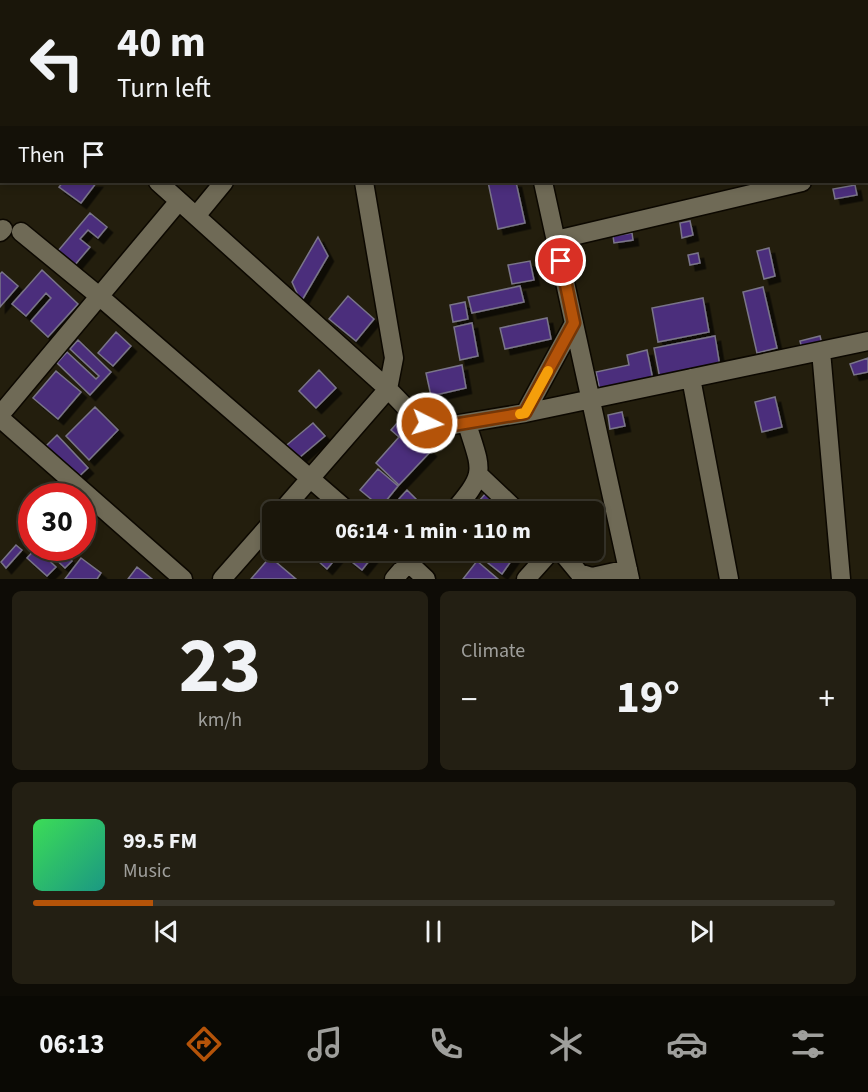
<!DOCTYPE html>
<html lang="en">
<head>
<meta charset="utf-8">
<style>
  body { margin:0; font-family:"Source Sans 3",sans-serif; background:#231f13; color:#f1f3f6; height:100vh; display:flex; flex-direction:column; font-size:22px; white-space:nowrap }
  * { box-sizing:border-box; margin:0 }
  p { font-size:20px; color:#9f9f9c }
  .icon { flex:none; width:33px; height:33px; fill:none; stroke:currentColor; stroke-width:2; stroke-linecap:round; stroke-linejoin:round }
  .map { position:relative; height:579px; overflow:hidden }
  .sheet { display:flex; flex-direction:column; gap:12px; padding:12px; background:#0e0c06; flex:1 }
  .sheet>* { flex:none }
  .guide { position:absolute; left:0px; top:0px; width:868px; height:183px; box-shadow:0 3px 9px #0003,0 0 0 2px #38352b; background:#1a160a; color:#f1f3f6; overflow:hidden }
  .speed { position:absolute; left:18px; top:483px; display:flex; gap:12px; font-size:30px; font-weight:700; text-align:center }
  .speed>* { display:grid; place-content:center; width:78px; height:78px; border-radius:50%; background:#1a160a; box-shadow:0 3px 9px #0003,0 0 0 2px #38352b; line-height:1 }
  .speed .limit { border:9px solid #d22; background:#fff; color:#111 }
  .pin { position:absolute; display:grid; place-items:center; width:51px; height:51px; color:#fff; margin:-26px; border:3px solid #fff; border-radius:50%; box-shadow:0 2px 6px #0007 }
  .me { position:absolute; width:66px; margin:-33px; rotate:95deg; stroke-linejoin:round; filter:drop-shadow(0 0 4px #0008) }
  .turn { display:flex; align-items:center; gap:21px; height:126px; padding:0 18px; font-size:27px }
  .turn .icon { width:78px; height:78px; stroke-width:2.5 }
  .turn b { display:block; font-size:42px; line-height:51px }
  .then { display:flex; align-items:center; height:57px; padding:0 18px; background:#0003; gap:12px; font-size:22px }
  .big { font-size:45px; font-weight:700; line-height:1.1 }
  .sheet .tile { flex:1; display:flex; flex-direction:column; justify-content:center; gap:9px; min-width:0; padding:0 21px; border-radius:9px; background:#231f13 }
  .sheet .dial { align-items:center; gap:0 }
  .dial b { font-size:78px; line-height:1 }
  .song { display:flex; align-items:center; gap:18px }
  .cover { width:72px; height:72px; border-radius:9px; background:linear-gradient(135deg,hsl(130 70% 55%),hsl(170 70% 35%)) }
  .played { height:6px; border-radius:3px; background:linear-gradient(90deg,#b45309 15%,#38352b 15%) }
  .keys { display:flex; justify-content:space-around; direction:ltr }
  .heat { display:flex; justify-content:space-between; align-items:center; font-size:33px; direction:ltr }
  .sheet .tiles { flex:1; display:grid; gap:12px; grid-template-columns:1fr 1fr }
  .tile:last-child { grid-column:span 2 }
  .trip { position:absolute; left:262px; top:501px; width:342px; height:60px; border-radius:9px; background:#1a160a; box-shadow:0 3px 9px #0003,0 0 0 2px #38352b; font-weight:700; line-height:60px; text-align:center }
  .tabs { display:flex; height:96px; justify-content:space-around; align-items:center; background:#0a0904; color:#9f9f9c }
  .tabs .icon { width:42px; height:42px }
  .tabs .active { color:#b45309 }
  .tabs b { font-size:27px; color:#f1f3f6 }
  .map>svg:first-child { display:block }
</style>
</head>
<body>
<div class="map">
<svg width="868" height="579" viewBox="0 0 868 579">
  <defs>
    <filter id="shadow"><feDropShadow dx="5.5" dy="5.5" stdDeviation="0" flood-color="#0009"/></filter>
  </defs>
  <rect width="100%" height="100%" fill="#231e0d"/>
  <path fill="#4b2e7c" stroke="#7a7589" stroke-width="1.5" filter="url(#shadow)" d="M20,0H67L68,2H22Z
    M567,0H588V2H562Z
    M595,0H629L630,2H595Z
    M695,0H768L769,2H696Z
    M63,182H97L81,203L59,187Z
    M488,182H516L525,223L498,229Z
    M855,185L857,195L835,199L833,189Z
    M90,213L107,227L98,238L88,230L80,239L90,247L74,266L58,251Z
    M690,221L693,235L682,238L680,223Z
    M632,233L633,240L614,243L613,236Z
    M318,237L328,256L301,302L292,282Z
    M769,248L775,276L764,279L757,251Z
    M698,253L700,263L690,265L688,255Z
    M530,261L534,280L512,284L508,265Z
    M42,270L78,304L48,337L31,321L51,298L46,293L26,316L12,304Z
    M2,272L18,286L0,307V274Z
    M520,286L524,302L472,313L468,297Z
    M763,287L777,348L757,353L743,292Z
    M348,296L374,319L356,341L329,319Z
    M703,298L709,332L658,342L652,308Z
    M465,302L468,319L453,322L450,305Z
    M547,318L551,339L505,349L500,328Z
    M472,323L478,356L460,360L454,327Z
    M116,332L131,346L113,366L98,353Z
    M715,336L720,367L660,379L654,348Z
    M820,336L822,344L802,349L800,341Z
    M78,340L111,372L90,395L57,363L67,352L96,379L99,376L70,349Z
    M647,350L653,380L600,391L596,372L629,365L627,355Z
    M868,358V372L854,375L850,364Z
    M462,365L466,388L431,396L426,373Z
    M319,370L336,388L316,408L299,391Z
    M56,371L81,392L58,419L33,398Z
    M775,397L782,427L762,432L755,402Z
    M95,407L118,430L89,460L66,436Z
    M622,412L625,426L610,429L608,415Z
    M398,422L431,451L399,485L376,463L399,437L391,430Z
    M313,423L325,436L293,463L282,449Z
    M57,435L88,468L74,481L44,448Z
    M378,469L398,486L377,512H373L366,505L371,499L360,490Z
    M407,490L429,512H410L398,500Z
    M486,493L507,512H473L471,510Z
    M16,545L22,550L6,568L1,562Z
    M36,548L56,567L47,576L27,558Z
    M50,548H59L72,561L65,568L47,551Z
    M306,550H343L327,569Z
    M351,550H366L373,556L362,570L346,557Z
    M489,550H512L516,554L502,574L483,559Z
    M270,557L296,579H251Z
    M81,558L101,573L97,579H65Z
    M477,561L498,579H463Z
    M137,567L152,579H128Z"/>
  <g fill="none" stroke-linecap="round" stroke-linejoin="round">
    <g stroke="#0c0800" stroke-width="21">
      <path id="minor" d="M87,0L88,2
        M504,0V2
        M681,0V2
        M178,2L181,0
        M867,9L868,13
        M0,73L2,72
        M867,167H868
        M158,182L388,389L413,415L427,423L441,427L525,413L868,341
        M543,182L630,579
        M196,216L224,182
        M0,232L3,229
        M21,232L99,296L349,512
        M556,240L802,182
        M821,351L841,579
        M691,378L729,579
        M525,413L574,323
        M0,415L179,201
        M0,418L183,579
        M479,475L518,512
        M281,512L388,389L394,358L364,182
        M453,512C487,472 482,472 467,424
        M395,550L426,579
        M560,550L579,573L592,577L628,569
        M222,579L273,521
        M394,579L419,550
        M526,579L552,550"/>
    </g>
    <use href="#minor" stroke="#6f6a56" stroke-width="18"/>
  </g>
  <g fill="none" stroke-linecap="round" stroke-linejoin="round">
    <g stroke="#753606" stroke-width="15">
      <path id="route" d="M427,423L441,427L525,413L574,323L561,261"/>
    </g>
    <use href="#route" stroke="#b45309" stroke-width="10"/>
    <path stroke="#f59e0b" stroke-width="10" d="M520,414L525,413L548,371"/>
  </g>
</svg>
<div class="speed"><div class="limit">30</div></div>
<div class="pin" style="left:561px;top:261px;background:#d93025"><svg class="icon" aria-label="arrive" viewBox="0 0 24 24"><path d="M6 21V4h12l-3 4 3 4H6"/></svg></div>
<svg class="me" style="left:427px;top:423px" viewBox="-20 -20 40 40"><circle r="17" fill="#b45309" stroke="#fff" stroke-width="3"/><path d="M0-11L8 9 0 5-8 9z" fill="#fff"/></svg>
<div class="trip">06:14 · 1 min · 110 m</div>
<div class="guide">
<div class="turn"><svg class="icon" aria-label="left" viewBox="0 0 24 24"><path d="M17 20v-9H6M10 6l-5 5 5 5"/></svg><div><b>40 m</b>Turn left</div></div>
<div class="then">Then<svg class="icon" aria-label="arrive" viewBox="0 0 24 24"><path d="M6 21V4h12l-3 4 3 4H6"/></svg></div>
</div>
</div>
<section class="sheet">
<div class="tiles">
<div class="tile dial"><b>23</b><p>km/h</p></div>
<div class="tile"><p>Climate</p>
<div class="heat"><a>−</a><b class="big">19°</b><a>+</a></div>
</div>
<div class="tile">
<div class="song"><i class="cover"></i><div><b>99.5 FM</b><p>Music</p></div></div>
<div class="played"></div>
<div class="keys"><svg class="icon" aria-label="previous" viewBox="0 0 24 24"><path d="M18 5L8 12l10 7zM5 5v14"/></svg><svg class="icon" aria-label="pause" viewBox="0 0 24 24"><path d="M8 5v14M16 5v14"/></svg><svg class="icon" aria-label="next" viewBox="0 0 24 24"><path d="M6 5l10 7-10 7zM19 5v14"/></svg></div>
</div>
</div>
</section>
<nav class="tabs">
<b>06:13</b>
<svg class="icon active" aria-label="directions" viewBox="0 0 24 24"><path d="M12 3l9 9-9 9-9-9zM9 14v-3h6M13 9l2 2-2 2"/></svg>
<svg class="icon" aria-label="music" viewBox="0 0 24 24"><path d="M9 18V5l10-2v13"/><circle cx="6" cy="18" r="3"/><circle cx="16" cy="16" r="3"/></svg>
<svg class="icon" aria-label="phone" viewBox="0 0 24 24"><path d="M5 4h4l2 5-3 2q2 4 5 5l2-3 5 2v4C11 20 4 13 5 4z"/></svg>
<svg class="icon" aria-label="climate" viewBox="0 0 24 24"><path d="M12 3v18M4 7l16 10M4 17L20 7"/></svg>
<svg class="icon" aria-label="car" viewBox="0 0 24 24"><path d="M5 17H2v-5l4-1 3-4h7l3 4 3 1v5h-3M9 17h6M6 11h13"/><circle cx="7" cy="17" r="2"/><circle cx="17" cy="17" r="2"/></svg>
<svg class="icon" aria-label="filters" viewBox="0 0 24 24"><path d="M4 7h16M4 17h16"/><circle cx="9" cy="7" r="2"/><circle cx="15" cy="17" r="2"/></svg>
</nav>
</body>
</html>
